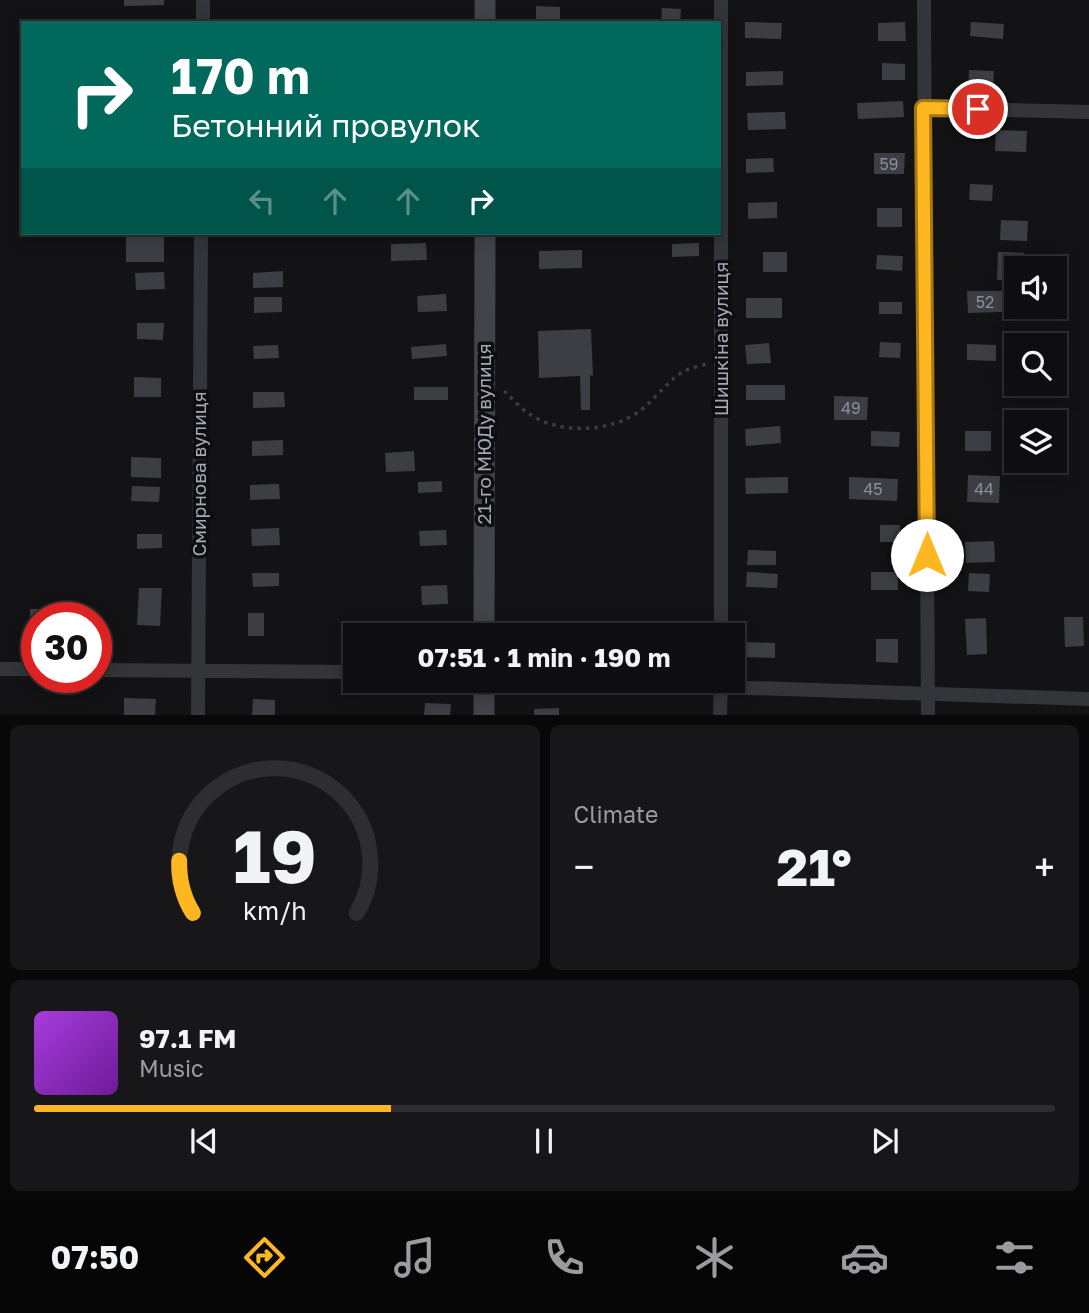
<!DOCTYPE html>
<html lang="en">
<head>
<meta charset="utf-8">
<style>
  body { margin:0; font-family:"Golos Text",sans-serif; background:#171719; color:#f1f3f6; height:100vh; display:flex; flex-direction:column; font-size:26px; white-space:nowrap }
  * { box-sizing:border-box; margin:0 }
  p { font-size:23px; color:#9b9c9f }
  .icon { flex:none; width:38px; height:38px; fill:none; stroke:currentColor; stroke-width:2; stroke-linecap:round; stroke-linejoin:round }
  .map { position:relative; height:715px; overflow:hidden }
  .details { display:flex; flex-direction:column; gap:10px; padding:10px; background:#080809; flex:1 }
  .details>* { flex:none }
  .top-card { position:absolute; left:21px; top:21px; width:700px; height:214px; border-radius:0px; box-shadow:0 4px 18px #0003,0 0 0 2px #2e2e30; background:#00695c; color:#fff; overflow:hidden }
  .fabs { position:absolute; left:1004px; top:256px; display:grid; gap:14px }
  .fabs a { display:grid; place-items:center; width:63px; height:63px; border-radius:0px; background:#0e0e10; box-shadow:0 4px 18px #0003,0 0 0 2px #2e2e30; font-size:35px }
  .speed { position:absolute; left:21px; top:602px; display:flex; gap:14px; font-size:35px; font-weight:700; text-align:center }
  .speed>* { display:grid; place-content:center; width:91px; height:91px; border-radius:50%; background:#0e0e10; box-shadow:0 4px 18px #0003,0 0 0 2px #2e2e30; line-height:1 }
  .speed .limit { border:10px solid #d22; background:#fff; color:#111 }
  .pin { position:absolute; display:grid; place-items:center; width:60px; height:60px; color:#fff; margin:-30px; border:4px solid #fff; border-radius:50%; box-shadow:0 2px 7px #0007 }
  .me { position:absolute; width:77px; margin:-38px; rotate:0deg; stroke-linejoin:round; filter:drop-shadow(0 0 5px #0008) }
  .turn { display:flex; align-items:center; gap:24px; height:147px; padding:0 35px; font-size:32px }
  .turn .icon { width:91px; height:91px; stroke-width:2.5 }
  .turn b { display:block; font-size:49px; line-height:60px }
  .lanes { display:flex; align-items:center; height:66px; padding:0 35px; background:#0003; justify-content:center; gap:35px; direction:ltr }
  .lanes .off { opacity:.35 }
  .big { font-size:52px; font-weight:700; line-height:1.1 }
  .details .tile { flex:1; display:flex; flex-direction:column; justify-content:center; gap:10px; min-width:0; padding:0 24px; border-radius:10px; background:#171719 }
  .details .dial { align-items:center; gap:0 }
  .dial svg { height:182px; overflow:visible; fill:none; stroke:#2e2e30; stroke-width:7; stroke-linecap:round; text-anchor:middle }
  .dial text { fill:#f1f3f6; stroke:none }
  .song { display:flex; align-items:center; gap:21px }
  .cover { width:84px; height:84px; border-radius:10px; background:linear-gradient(135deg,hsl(280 70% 55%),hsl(280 70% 35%)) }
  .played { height:7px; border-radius:4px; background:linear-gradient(90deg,#ffb721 35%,#2e2e30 35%) }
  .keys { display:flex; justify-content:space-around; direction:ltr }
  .heat { display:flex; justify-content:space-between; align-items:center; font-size:38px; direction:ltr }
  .details .tiles { flex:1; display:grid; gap:10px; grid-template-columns:1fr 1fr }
  .tile:last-child { grid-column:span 2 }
  .trip { position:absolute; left:343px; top:623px; width:402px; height:70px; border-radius:0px; background:#0e0e10; box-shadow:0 4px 18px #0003,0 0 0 2px #2e2e30; font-weight:700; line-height:70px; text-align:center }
  .tabs { display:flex; height:112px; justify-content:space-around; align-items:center; background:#060606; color:#9b9c9f }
  .tabs .icon { width:49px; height:49px }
  .tabs .active { color:#ffb721 }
  .tabs b { font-size:32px; color:#f1f3f6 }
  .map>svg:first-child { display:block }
</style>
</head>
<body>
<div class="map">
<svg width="1089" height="715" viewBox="0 0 1089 715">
  <rect width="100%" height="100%" fill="#131315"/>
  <path fill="#3c3e43" d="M124,0H164V5L124,6Z
    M536,6L560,7V23L536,22Z
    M662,8L681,9L680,23H661Z
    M745,22L782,23L781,39L745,38Z
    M905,22L906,41H878V23Z
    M971,22L1004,24L1003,39L970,36Z
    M882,63L905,64V80H882Z
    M969,70L994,71L993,94L968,92Z
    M783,71V85L746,86V72Z
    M903,101L904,117L858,119L857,103Z
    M785,112L786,129L748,130L747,113Z
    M996,130L1027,131L1026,152L995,151Z
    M874,153H905L904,174H874Z
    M773,158L774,172L746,173V159Z
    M970,184L993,185L992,201L969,200Z
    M777,202V218L748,219V203Z
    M877,208H902V227H877Z
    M1001,220L1028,221L1027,241L1000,240Z
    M126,233H164V262H126Z
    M407,233H449V236L407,237Z
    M426,243L427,260L391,261V244Z
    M699,243V256L672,257V244Z
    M582,250V268L539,269V251Z
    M763,252H787V272H763Z
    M998,252L1024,253V268H1017V281L997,280Z
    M877,255L903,256L902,271L876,269Z
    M283,271V287L253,288V273Z
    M164,272L165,289L136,290L135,273Z
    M967,291H1002V312L968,313Z
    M446,294L447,311L418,312L417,296Z
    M254,297H282V312L254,313Z
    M746,298H782V318H746Z
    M879,302H902V314H879Z
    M137,323H164L163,340L137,339Z
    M591,329L593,376L590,375V410H581L580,376L539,378L538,331Z
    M880,342L901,343L900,358L879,357Z
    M769,343L771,363L747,364L745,345Z
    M446,344L447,356L412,359L411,347Z
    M967,344L996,345V361L967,360Z
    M278,345L279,358L254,359L253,346Z
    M134,377L161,378V397H134Z
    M746,385H785V400H746Z
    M414,387H448V400H414Z
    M253,392H284L285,407L253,408Z
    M834,396L868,397L867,420H834Z
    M780,426L781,443L746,446L745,429Z
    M871,431L900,432L899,447L871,446Z
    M965,431H991V451H965Z
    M283,440V455L252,456V441Z
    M414,451L415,471L386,472L385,453Z
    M131,457L161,458V478L131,477Z
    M968,475L1000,476L999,503L967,502Z
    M788,477V493L746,494L745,478Z
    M849,477L898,479L897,501L849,499Z
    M442,481V492L418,493V482Z
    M279,484L280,499L250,500V485Z
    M132,486L160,487L159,502L131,501Z
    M880,525H900V542H880Z
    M279,528L280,545L252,546L251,529Z
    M446,530L447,545L420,546L419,531Z
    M137,534H162V548L137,549Z
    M994,541L995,562L966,563L965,542Z
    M748,550L776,551V565H747Z
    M747,572L778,574L777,588L746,587Z
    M871,572H898V590H871Z
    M252,573H279V586L253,587Z
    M969,573L990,574L989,592L968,591Z
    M447,585L448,604L422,605L421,586Z
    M139,588H162L160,626L137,625Z
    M30,609H48V618H37V638H30Z
    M248,613H264V636H248Z
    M1064,617H1083L1084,646L1065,647Z
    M986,618L987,654L967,655L965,619Z
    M876,639H898V663L876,662Z
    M745,642L775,643V658L745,657Z
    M124,698L156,699L155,715H124Z
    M253,699L275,700V715H252Z
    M425,703L451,704L450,715H424Z
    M559,708V715H534V709Z"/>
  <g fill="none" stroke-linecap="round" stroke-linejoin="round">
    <path stroke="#3a3c41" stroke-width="3.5" stroke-dasharray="3.5 5" stroke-linecap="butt" d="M504,391C512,398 519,407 528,413C558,435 611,433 641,410C655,399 666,383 681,373C688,368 698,367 706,364"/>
    <path stroke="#34353a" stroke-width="14" d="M924,0L928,715
      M203,23V0
      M923,108L1089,112
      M721,635V0
      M0,669H37
      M96,670L355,672
      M622,681L721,687L1089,699
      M198,715L201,233
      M720,715L721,681"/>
    <path stroke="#42444a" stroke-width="21" d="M485,23V0
      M484,635L485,233
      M484,681V715"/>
  </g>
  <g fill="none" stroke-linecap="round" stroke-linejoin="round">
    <g stroke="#a67715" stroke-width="18">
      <path id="route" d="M927,555L923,108L978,109"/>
    </g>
    <use href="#route" stroke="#ffb721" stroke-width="12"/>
  </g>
  <g text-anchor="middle" stroke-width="7" stroke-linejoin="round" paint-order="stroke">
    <g font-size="16" fill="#898e9a">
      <text x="889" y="170">59</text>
      <text x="985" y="308">52</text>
      <text x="851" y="414">49</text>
      <text x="873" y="495">45</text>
      <text x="984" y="495">44</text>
    </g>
    <g font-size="19" fill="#a3a9b7" stroke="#0e0e10">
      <text transform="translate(721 339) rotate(-90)" y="7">Шишкіна вулиця</text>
      <text transform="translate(484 434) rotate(-90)" y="7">21-го МЮДу вулиця</text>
      <text transform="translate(199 474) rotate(-90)" y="7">Смирнова вулиця</text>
    </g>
  </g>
</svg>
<div class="fabs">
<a><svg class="icon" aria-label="sound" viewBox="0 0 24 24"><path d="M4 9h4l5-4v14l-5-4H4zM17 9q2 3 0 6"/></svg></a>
<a><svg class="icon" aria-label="search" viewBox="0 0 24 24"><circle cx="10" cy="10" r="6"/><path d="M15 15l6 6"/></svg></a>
<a><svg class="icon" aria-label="layers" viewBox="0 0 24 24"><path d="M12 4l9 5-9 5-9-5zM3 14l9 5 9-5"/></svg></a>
</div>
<div class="speed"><div class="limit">30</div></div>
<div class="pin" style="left:978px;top:109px;background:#d93025"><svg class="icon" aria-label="arrive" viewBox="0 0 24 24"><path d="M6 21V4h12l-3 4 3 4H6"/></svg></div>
<svg class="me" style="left:927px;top:555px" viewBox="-20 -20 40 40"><circle r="19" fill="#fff"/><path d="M0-13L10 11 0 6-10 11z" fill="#ffb721"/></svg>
<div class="trip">07:51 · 1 min · 190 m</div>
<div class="top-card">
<div class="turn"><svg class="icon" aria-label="right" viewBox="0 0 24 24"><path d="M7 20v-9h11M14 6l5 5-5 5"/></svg><div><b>170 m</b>Бетонний провулок</div></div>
<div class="lanes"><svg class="icon off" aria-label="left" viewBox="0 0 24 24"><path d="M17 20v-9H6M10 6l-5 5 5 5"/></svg><svg class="icon off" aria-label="ahead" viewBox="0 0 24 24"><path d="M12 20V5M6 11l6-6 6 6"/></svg><svg class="icon off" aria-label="ahead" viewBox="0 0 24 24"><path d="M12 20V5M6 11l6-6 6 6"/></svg><svg class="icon" aria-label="right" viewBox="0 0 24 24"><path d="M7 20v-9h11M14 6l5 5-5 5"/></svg></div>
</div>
</div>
<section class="details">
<div class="tiles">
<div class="tile dial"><svg viewBox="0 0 100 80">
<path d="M14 69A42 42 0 1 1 86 69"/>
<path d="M14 69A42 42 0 0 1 8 46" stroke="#ffb721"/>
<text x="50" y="56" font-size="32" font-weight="700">19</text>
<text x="50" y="72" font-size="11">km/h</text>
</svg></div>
<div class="tile"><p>Climate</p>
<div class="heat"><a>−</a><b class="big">21°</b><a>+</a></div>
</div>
<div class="tile">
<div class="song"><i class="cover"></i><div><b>97.1 FM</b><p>Music</p></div></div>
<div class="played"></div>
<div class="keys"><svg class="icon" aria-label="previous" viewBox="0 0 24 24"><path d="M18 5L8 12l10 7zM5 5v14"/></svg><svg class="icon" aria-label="pause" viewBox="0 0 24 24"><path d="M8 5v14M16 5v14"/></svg><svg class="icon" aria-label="next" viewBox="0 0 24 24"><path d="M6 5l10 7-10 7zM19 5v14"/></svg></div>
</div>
</div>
</section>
<nav class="tabs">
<b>07:50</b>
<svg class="icon active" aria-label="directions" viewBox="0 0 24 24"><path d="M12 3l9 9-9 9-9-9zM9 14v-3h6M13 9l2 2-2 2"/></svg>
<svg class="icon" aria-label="music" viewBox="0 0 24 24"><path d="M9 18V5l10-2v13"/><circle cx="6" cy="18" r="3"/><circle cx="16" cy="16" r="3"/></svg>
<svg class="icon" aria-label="phone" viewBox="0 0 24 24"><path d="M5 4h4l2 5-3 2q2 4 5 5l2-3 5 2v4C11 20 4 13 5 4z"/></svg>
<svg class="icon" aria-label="climate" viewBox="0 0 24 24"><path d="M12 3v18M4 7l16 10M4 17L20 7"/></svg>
<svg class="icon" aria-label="car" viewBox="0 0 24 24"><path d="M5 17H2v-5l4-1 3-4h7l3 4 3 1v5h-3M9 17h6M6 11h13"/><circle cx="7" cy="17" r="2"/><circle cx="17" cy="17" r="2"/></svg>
<svg class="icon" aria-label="filters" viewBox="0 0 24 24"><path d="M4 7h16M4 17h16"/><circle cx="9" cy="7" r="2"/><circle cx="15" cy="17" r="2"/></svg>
</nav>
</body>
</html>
